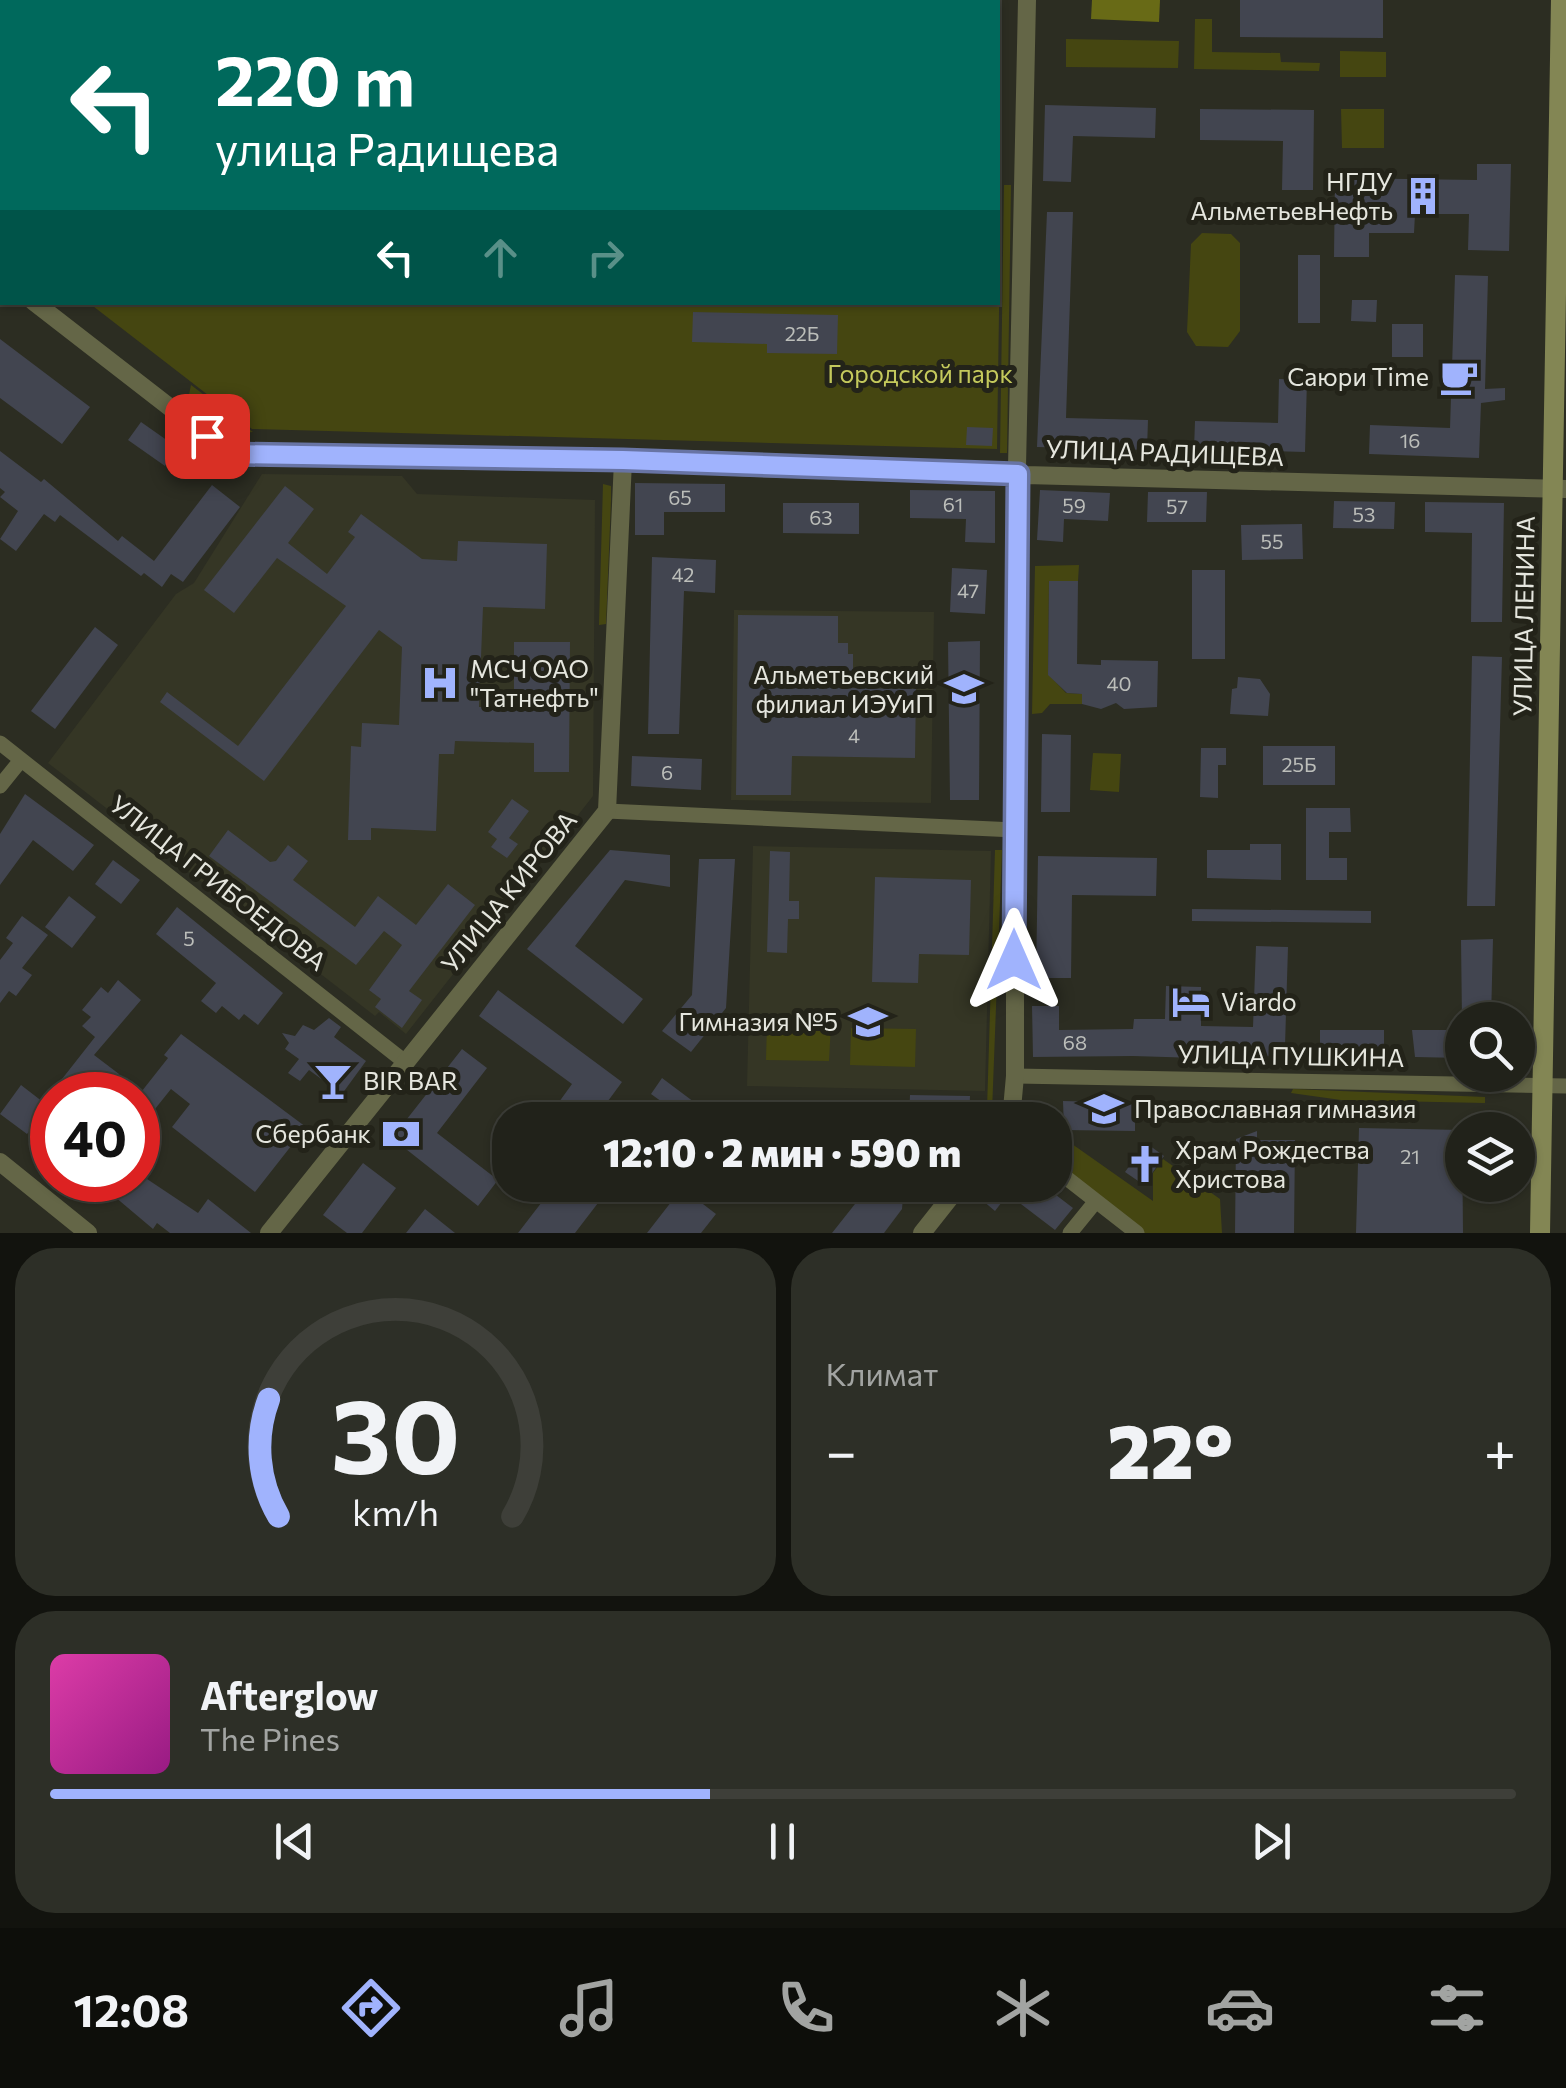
<!DOCTYPE html>
<html lang="ru">
<head>
<meta charset="utf-8">
<style>
  body { margin:0; font-family:Commissioner,sans-serif; background:#2d2f27; color:#f1f3f6; height:100vh; display:flex; flex-direction:column; font-size:38px; white-space:nowrap }
  * { box-sizing:border-box; margin:0 }
  p { font-size:32px; color:#a2a4a2 }
  .icon { flex:none; width:55px; height:55px; fill:none; stroke:currentColor; stroke-width:2; stroke-linecap:round; stroke-linejoin:round }
  .map { position:relative; height:1233px; overflow:hidden }
  .drawer { display:flex; flex-direction:column; gap:15px; padding:15px; background:#12130e; flex:1 }
  .drawer>* { flex:none }
  .top-card { position:absolute; left:0px; top:0px; width:1000px; height:305px; box-shadow:0 2px 8px #0004,0 0 0 2px #3e3f39; background:#00695c; color:#fff; overflow:hidden }
  .buttons { position:absolute; left:1445px; top:1002px; display:grid; gap:20px }
  .buttons a { display:grid; place-items:center; width:90px; height:90px; border-radius:50%; background:#21221a; box-shadow:0 2px 8px #0004,0 0 0 2px #3e3f39; font-size:50px }
  .speed { position:absolute; left:30px; top:1072px; display:flex; gap:20px; font-size:50px; font-weight:700; text-align:center }
  .speed>* { display:grid; place-content:center; width:130px; height:130px; border-radius:50%; background:#21221a; box-shadow:0 2px 8px #0004,0 0 0 2px #3e3f39; line-height:1 }
  .speed .limit { border:15px solid #d22; background:#fff; color:#111 }
  .pin { position:absolute; display:grid; place-items:center; width:85px; height:85px; color:#fff; margin:-42px; border-radius:20px; box-shadow:0 5px 15px #0006 }
  .me { position:absolute; width:110px; margin:-55px; rotate:0deg; stroke-linejoin:round; filter:drop-shadow(0 0 8px #0008) }
  .turn { display:flex; align-items:center; gap:35px; height:210px; padding:0 50px; font-size:45px }
  .turn .icon { width:130px; height:130px; stroke-width:2.5 }
  .turn b { display:block; font-size:70px; line-height:85px }
  .lanes { display:flex; align-items:center; height:95px; padding:0 50px; background:#0003; justify-content:center; gap:50px; direction:ltr }
  .lanes .off { opacity:.35 }
  .big { font-size:75px; font-weight:800; line-height:1.1 }
  .drawer .card { flex:1; display:flex; flex-direction:column; justify-content:center; gap:15px; min-width:0; padding:0 35px; border-radius:40px; background:#2d2f27 }
  .drawer .dial { align-items:center; gap:0 }
  .dial svg { height:260px; overflow:visible; fill:none; stroke:#3e3f39; stroke-width:7; stroke-linecap:round; text-anchor:middle }
  .dial text { fill:#f1f3f6; stroke:none }
  .song { display:flex; align-items:center; gap:30px }
  .cover { width:120px; height:120px; border-radius:15px; background:linear-gradient(135deg,hsl(320 70% 55%),hsl(310 70% 35%)) }
  .played { height:10px; border-radius:5px; background:linear-gradient(90deg,#a0b3fd 45%,#3e3f39 45%) }
  .keys { display:flex; justify-content:space-around; direction:ltr }
  .heat { display:flex; justify-content:space-between; align-items:center; font-size:55px; direction:ltr }
  .drawer .tiles { flex:1; display:grid; gap:15px; grid-template-columns:1fr 1fr }
  .card:last-child { grid-column:span 2 }
  .trip { position:absolute; left:492px; top:1102px; width:580px; height:100px; border-radius:40px; background:#21221a; box-shadow:0 2px 8px #0004,0 0 0 2px #3e3f39; font-weight:800; line-height:100px; text-align:center }
  .dock { display:flex; height:160px; justify-content:space-around; align-items:center; background:#0d0e0a; color:#a2a4a2 }
  .dock .icon { width:70px; height:70px }
  .dock .selected { color:#a0b3fd }
  .dock b { font-size:45px; color:#f1f3f6 }
  .map>svg:first-child { display:block }
</style>
</head>
<body>
<div class="map">
<svg width="1566" height="1233" viewBox="0 0 1566 1233">
  <rect width="100%" height="100%" fill="#2c2d22"/>
  <path fill="#353625" d="M262,474L402,476L417,494L595,500L593,796L406,1034L379,1012L375,1016L48,763L176,594L194,583Z
    M734,610L934,612L931,803L731,800Z
    M753,846L991,851L985,1091L747,1086Z"/>
  <path fill="#454611" d="M11,0H732L9,2Z
    M1195,19H1212V52L1280,53L1281,62L1320,63L1319,71L1194,69Z
    M1066,39L1179,41L1178,68L1066,67Z
    M1340,51L1386,52V77H1340Z
    M998,107H1002L997,449L252,429L89,303L998,302Z
    M1341,109H1384V148H1342Z
    M1004,185H1011L1007,453H1000Z
    M1202,233L1231,234L1240,243V331L1228,347L1196,346L1187,332L1191,244Z
    M191,385L253,432L230,434L187,404Z
    M603,484L611,486V501L606,624L599,625Z
    M1079,565L1078,581H1049L1048,674L1066,693L1082,694V704H1050L1042,713L1032,714L1035,566Z
    M1093,753L1121,754L1119,792L1090,790Z
    M995,850H1002L992,1112L985,1120H979L987,1109Z
    M767,1023L831,1024L829,1061L766,1060Z
    M851,1028L916,1029L915,1067L850,1065Z
    M1293,1089L1485,1097V1103L1341,1100L1291,1093Z
    M1055,1132L1153,1201V1173L1163,1159L1220,1199L1222,1233H1140L1055,1165Z"/>
  <path fill="#686a16" d="M1092,0H1160L1159,22L1091,19Z"/>
  <path fill="#424550" d="M1240,0H1383V38L1240,37Z
    M1045,105L1156,108L1155,138L1073,136L1071,182L1043,181Z
    M1200,109L1314,110L1313,190H1282L1283,141L1200,140Z
    M1477,164H1511L1509,251L1468,250L1469,214H1415L1414,233H1369V257H1334L1335,178L1477,180Z
    M1047,212H1073L1066,418L1148,420L1147,450L1037,447Z
    M1298,255H1320V323H1298Z
    M1455,275L1488,276L1485,389L1505,388V400L1481,403L1479,458L1369,454L1370,425L1450,428Z
    M1352,300H1377L1376,322L1351,321Z
    M693,312L838,315L837,354L767,353V344L692,342Z
    M1392,324H1423V357H1392Z
    M0,339L90,407L62,444L0,398Z
    M1279,379L1307,380L1305,452L1194,449L1195,421L1278,423Z
    M141,422L178,448L165,466L128,440Z
    M967,427L993,428L992,446L966,445Z
    M0,451L41,482L44,479L118,541L122,536L154,561L212,485L240,507L183,582L171,574L162,587L144,573L141,576L60,515L55,522L44,514L16,551L0,539L18,511L0,497L5,492L0,488Z
    M635,483L725,484V512H664V535H635Z
    M285,486L314,509L288,543L327,574L355,537L348,532L361,514L422,559L457,561L458,541L547,544L545,609L483,607L479,707H514V642H570L569,772H534V743L455,741L454,754H439L436,831L371,828V840H348L351,746L361,747L362,723L399,725L402,647L379,630L264,781L160,702L167,692L238,746L346,606L277,558L234,613L204,590Z
    M910,490L995,491V543L965,542L966,519L910,518Z
    M1040,490L1110,493L1108,521L1064,519L1063,542L1037,540Z
    M1148,492H1207L1206,522H1147Z
    M1334,501L1395,502L1394,529L1333,528Z
    M1425,502L1504,503L1502,622H1471L1472,533L1425,532Z
    M783,503H859V534L783,533Z
    M1302,524L1303,559L1242,560L1241,525Z
    M652,557L716,560L715,593L684,591L679,734H648Z
    M952,568L987,570L985,614L950,612Z
    M1192,570H1225V659H1192Z
    M1049,581H1078L1077,664L1101,665V660L1158,661L1157,707L1124,709L1116,703L1101,709L1082,704V694L1067,693L1048,675Z
    M738,615L838,616V643H848V654H853V688L916,689L915,758L792,756L791,795H736Z
    M95,627L118,645L55,729L31,711Z
    M980,641L979,800H950L948,642Z
    M1472,656L1502,657L1495,906H1467Z
    M1238,677L1260,679L1270,694L1268,716L1230,714L1232,689L1237,688Z
    M1042,734L1071,735L1070,812H1041Z
    M1263,746H1335V785H1263Z
    M1201,748H1226V765H1218V798L1200,797Z
    M632,756L702,759L701,790L631,786Z
    M25,794L94,845L73,871L33,840L0,885V834Z
    M512,799L529,811L509,838L518,844L507,858L491,847L497,839L488,832Z
    M1306,808H1350L1351,832H1329V858H1347V880H1306Z
    M228,830L270,862L276,861L288,845L308,861L293,880L355,927L378,896L416,925L448,884L475,905L409,991L422,1000L402,1028L375,1007L381,999L369,990L402,945L384,931L356,965L209,856Z
    M1250,844H1281V880L1207,878V850H1250Z
    M610,850L670,855V887L625,880L575,946L643,999L623,1024L527,949Z
    M770,851L790,852L789,901H799V919H788L787,953L767,952Z
    M1038,856L1157,858L1156,896L1072,895L1071,978H1036Z
    M699,859H735L726,1008L691,1052L662,1031L692,995Z
    M113,860L140,880L121,904L95,884Z
    M875,877L971,880L969,955L919,954L918,983L872,982Z
    M69,896L96,917L72,948L45,927Z
    M177,907L283,993L258,1025L244,1014L239,1020L222,1006L216,1013L201,1001L216,983L156,934Z
    M1192,909L1371,911V923L1192,921Z
    M22,916L48,935L22,968L32,975L16,996L9,991L0,1003V960L13,943L6,938Z
    M1493,939L1491,1020H1462L1461,940Z
    M1256,946L1288,947L1285,1046L1262,1060L1133,1056L1033,1057L1032,1006H1059V1030L1133,1029L1134,1019H1165L1166,986L1201,987V1026L1253,1027Z
    M118,980L141,1000L94,1055L119,1074L103,1095H82L62,1079L95,1037L82,1026L91,1017L82,1010L101,987L108,993Z
    M498,990L622,1082L594,1120H546L572,1084L479,1016Z
    M329,1018L341,1027L334,1037L366,1061L342,1094L309,1070L300,1081L288,1073L299,1059L285,1049L289,1043L282,1033L295,1036L303,1025L314,1030Z
    M1320,1030H1384V1060L1320,1059Z
    M1412,1030H1462V1058L1415,1057Z
    M181,1034L306,1127L255,1192L172,1127L190,1104L171,1089L155,1109L138,1096L168,1058L164,1055Z
    M462,1049L487,1068L437,1133L498,1180L478,1206L392,1138Z
    M662,1078L718,1120H687L651,1094Z
    M21,1085L52,1109V1138L35,1124L27,1134L0,1114Z
    M910,1095L970,1096L969,1120H909Z
    M1063,1101L1135,1103V1131L1064,1130Z
    M1359,1128L1462,1130L1463,1233H1356Z
    M1257,1131V1140H1295L1294,1233H1235L1236,1139Z
    M1146,1143L1164,1156L1144,1185L1125,1172Z
    M363,1163L396,1188L362,1233H347L323,1215Z
    M138,1173L198,1213L208,1199L251,1233H170L157,1223L153,1229L108,1191L116,1180H138Z
    M555,1185H575L598,1203L575,1233H518Z
    M870,1185H904L902,1209L884,1233H832Z
    M984,1185H1043L1073,1208L1055,1230L1008,1194L995,1211L976,1195Z
    M682,1188L716,1214L701,1233H647Z
    M425,1209L455,1233H406Z"/>
  <g fill="none" stroke-linecap="round" stroke-linejoin="round">
    <path stroke="#646647" stroke-width="15" d="M0,743L405,1062
      M0,786L21,760
      M607,811L1015,830
      M1015,1076L1566,1086
      M1055,1169L1137,1233
      M1070,1233L1096,1201"/>
    <path stroke="#646647" stroke-width="18" d="M0,276L2,278
      M34,302L230,454L623,461L754,468L1566,489
      M1011,1120L1015,1076V560L1027,0
      M0,1162L88,1233
      M269,1233L607,811L623,461
      M922,1233L960,1185"/>
    <path stroke="#838654" stroke-width="20" d="M1540,1233L1561,0"/>
  </g>
  <g fill="none" stroke-linecap="round" stroke-linejoin="round">
    <g stroke="#6874a4" stroke-width="25">
      <path id="route" d="M207,436L230,454L623,460L1018,474L1014,960"/>
    </g>
    <use href="#route" stroke="#a0b3fd" stroke-width="18"/>
  </g>
  <defs>
    <g id="building-bare" transform="scale(3)"><path d="M-4-6H4V6H1V3H-1V6H-4ZM-2.5-4.3h1.7v1.8h-1.7ZM.8-4.3h1.7v1.8H.8ZM-2.5-1h1.7V.8h-1.7ZM.8-1h1.7V.8H.8Z" fill="#a0b3fd" stroke="#232319" stroke-width="2.5" paint-order="stroke"/></g>
    <g id="cafe-bare" transform="scale(3)"><path d="M-5.5-4.5H6V0H3Q3 3.5 0 3.5H-2.5Q-5.5 3.5-5.5 0ZM3-3.2v2h1.7v-2ZM-6 4.5H4V6H-6Z" fill="#a0b3fd" stroke="#232319" stroke-width="2.5" paint-order="stroke"/></g>
    <g id="hospital-bare" transform="scale(3)"><path d="M-5-5h3v3.5h4V-5h3V5h-3V1.5h-4V5h-3Z" fill="#a0b3fd" stroke="#232319" stroke-width="2.5" paint-order="stroke"/></g>
    <g id="university-bare" transform="scale(3)"><path d="M0-5L7-2L0 1L-7-2ZM-4 1L0 2.5L4 1V4Q0 6-4 4Z" fill="#a0b3fd" stroke="#232319" stroke-width="2.5" paint-order="stroke"/></g>
    <g id="hotel-bare" transform="scale(3)"><path d="M-6-4.5h1.5V1H6V5H4.5V3h-9V5H-6ZM-4 0a1.8 1.8 0 1 1 3.6 0ZM.5 0V-2.5h3Q6-2.5 6 0Z" fill="#a0b3fd" stroke="#232319" stroke-width="2.5" paint-order="stroke"/></g>
    <g id="school-bare" transform="scale(3)"><path d="M0-5L7-2L0 1L-7-2ZM-4 1L0 2.5L4 1V4Q0 6-4 4Z" fill="#a0b3fd" stroke="#232319" stroke-width="2.5" paint-order="stroke"/></g>
    <g id="bar-bare" transform="scale(3)"><path d="M-6-5H6L.8 .8V4.5H3.5V6h-7V4.5H-.8V.8Z" fill="#a0b3fd" stroke="#232319" stroke-width="2.5" paint-order="stroke"/></g>
    <g id="bank-bare" transform="scale(3)"><path d="M-6-4H6V4H-6ZM0-2.3a2.3 2.3 0 1 0 0 4.6a2.3 2.3 0 1 0 0-4.6Z" fill="#a0b3fd" stroke="#232319" stroke-width="2.5" paint-order="stroke"/></g>
    <g id="church-bare" transform="scale(3)"><path d="M-1.2-6h2.4v3.5h3.3v2.4h-3.3V6h-2.4V-.1h-3.3v-2.4h3.3Z" fill="#a0b3fd" stroke="#232319" stroke-width="2.5" paint-order="stroke"/></g>
  </defs>
  <g fill-rule="evenodd">
    <use href="#building-bare" x="1423" y="196"/>
    <use href="#cafe-bare" x="1459" y="377"/>
    <use href="#hospital-bare" x="440" y="683"/>
    <use href="#university-bare" x="964" y="689"/>
    <use href="#hotel-bare" x="1191" y="1002"/>
    <use href="#school-bare" x="868" y="1022"/>
    <use href="#bar-bare" x="333" y="1081"/>
    <use href="#school-bare" x="1104" y="1109"/>
    <use href="#bank-bare" x="401" y="1134"/>
    <use href="#church-bare" x="1145" y="1164"/>
  </g>
  <g text-anchor="middle" stroke-width="10" stroke-linejoin="round" paint-order="stroke">
    <g font-size="20" fill="#bcbeba">
      <text x="802" y="341">22Б</text>
      <text x="1410" y="448">16</text>
      <text x="680" y="505">65</text>
      <text x="953" y="512">61</text>
      <text x="1074" y="513">59</text>
      <text x="1177" y="514">57</text>
      <text x="1364" y="522">53</text>
      <text x="821" y="525">63</text>
      <text x="1272" y="549">55</text>
      <text x="683" y="582">42</text>
      <text x="968" y="598">47</text>
      <text x="1119" y="691">40</text>
      <text x="854" y="743">4</text>
      <text x="1299" y="772">25Б</text>
      <text x="667" y="780">6</text>
      <text x="189" y="946">5</text>
      <text x="1075" y="1050">68</text>
      <text x="1410" y="1164">21</text>
    </g>
    <g font-size="25" fill="#e5e6de" stroke="#232319" text-anchor="end">
      <text x="1393" y="191">НГДУ<tspan x="1393" dy="29">АльметьевНефть</tspan></text>
      <text x="1429" y="386">Саюри Time</text>
      <text x="470" y="678" text-anchor="start">МСЧ ОАО<tspan x="470" dy="29">"Татнефть"</tspan></text>
      <text x="934" y="684">Альметьевский<tspan x="934" dy="29">филиал ИЭУиП</tspan></text>
      <text x="1221" y="1011" text-anchor="start">Viardo</text>
      <text x="838" y="1031">Гимназия №5</text>
      <text x="363" y="1090" text-anchor="start">BIR BAR</text>
      <text x="1134" y="1118" text-anchor="start">Православная гимназия</text>
      <text x="371" y="1143">Сбербанк</text>
      <text x="1175" y="1159" text-anchor="start">Храм Рождества<tspan x="1175" dy="29">Христова</tspan></text>
    </g>
    <g font-size="25" fill="#c4c95c" stroke="#232319">
      <text x="920" y="383">Городской парк</text>
    </g>
    <g font-size="25" fill="#e5e6de" stroke="#232319">
      <text transform="translate(1165 453) rotate(2)" y="9">УЛИЦА РАДИЩЕВА</text>
      <text transform="translate(1524 616) rotate(-89)" y="9">УЛИЦА ЛЕНИНА</text>
      <text transform="translate(218 883) rotate(38)" y="9">УЛИЦА ГРИБОЕДОВА</text>
      <text transform="translate(509 892) rotate(-51)" y="9">УЛИЦА КИРОВА</text>
      <text transform="translate(1291 1056) rotate(1)" y="9">УЛИЦА ПУШКИНА</text>
    </g>
  </g>
</svg>
<div class="buttons">
<a><svg class="icon" aria-label="search" viewBox="0 0 24 24"><circle cx="10" cy="10" r="6"/><path d="M15 15l6 6"/></svg></a>
<a><svg class="icon" aria-label="layers" viewBox="0 0 24 24"><path d="M12 4l9 5-9 5-9-5zM3 14l9 5 9-5"/></svg></a>
</div>
<div class="speed"><div class="limit">40</div></div>
<div class="pin" style="left:207px;top:436px;background:#d93025"><svg class="icon" aria-label="arrive" viewBox="0 0 24 24"><path d="M6 21V4h12l-3 4 3 4H6"/></svg></div>
<svg class="me" style="left:1014px;top:960px" viewBox="-20 -20 40 40"><path d="M0-17L14 15 0 8-14 15z" fill="#a0b3fd" stroke="#fff" stroke-width="4"/></svg>
<div class="trip">12:10 · 2 мин · 590 m</div>
<div class="top-card">
<div class="turn"><svg class="icon" aria-label="left" viewBox="0 0 24 24"><path d="M17 20v-9H6M10 6l-5 5 5 5"/></svg><div><b>220 m</b>улица Радищева</div></div>
<div class="lanes"><svg class="icon" aria-label="left" viewBox="0 0 24 24"><path d="M17 20v-9H6M10 6l-5 5 5 5"/></svg><svg class="icon off" aria-label="ahead" viewBox="0 0 24 24"><path d="M12 20V5M6 11l6-6 6 6"/></svg><svg class="icon off" aria-label="right" viewBox="0 0 24 24"><path d="M7 20v-9h11M14 6l5 5-5 5"/></svg></div>
</div>
</div>
<section class="drawer">
<div class="tiles">
<div class="card dial"><svg viewBox="0 0 100 80">
<path d="M14 69A42 42 0 1 1 86 69"/>
<path d="M14 69A42 42 0 0 1 11 33" stroke="#a0b3fd"/>
<text x="50" y="56" font-size="32" font-weight="700">30</text>
<text x="50" y="72" font-size="11">km/h</text>
</svg></div>
<div class="card"><p>Климат</p>
<div class="heat"><a>−</a><b class="big">22°</b><a>+</a></div>
</div>
<div class="card">
<div class="song"><i class="cover"></i><div><b>Afterglow</b><p>The Pines</p></div></div>
<div class="played"></div>
<div class="keys"><svg class="icon" aria-label="previous" viewBox="0 0 24 24"><path d="M18 5L8 12l10 7zM5 5v14"/></svg><svg class="icon" aria-label="pause" viewBox="0 0 24 24"><path d="M8 5v14M16 5v14"/></svg><svg class="icon" aria-label="next" viewBox="0 0 24 24"><path d="M6 5l10 7-10 7zM19 5v14"/></svg></div>
</div>
</div>
</section>
<nav class="dock">
<b>12:08</b>
<svg class="icon selected" aria-label="directions" viewBox="0 0 24 24"><path d="M12 3l9 9-9 9-9-9zM9 14v-3h6M13 9l2 2-2 2"/></svg>
<svg class="icon" aria-label="music" viewBox="0 0 24 24"><path d="M9 18V5l10-2v13"/><circle cx="6" cy="18" r="3"/><circle cx="16" cy="16" r="3"/></svg>
<svg class="icon" aria-label="phone" viewBox="0 0 24 24"><path d="M5 4h4l2 5-3 2q2 4 5 5l2-3 5 2v4C11 20 4 13 5 4z"/></svg>
<svg class="icon" aria-label="climate" viewBox="0 0 24 24"><path d="M12 3v18M4 7l16 10M4 17L20 7"/></svg>
<svg class="icon" aria-label="car" viewBox="0 0 24 24"><path d="M5 17H2v-5l4-1 3-4h7l3 4 3 1v5h-3M9 17h6M6 11h13"/><circle cx="7" cy="17" r="2"/><circle cx="17" cy="17" r="2"/></svg>
<svg class="icon" aria-label="filters" viewBox="0 0 24 24"><path d="M4 7h16M4 17h16"/><circle cx="9" cy="7" r="2"/><circle cx="15" cy="17" r="2"/></svg>
</nav>
</body>
</html>
